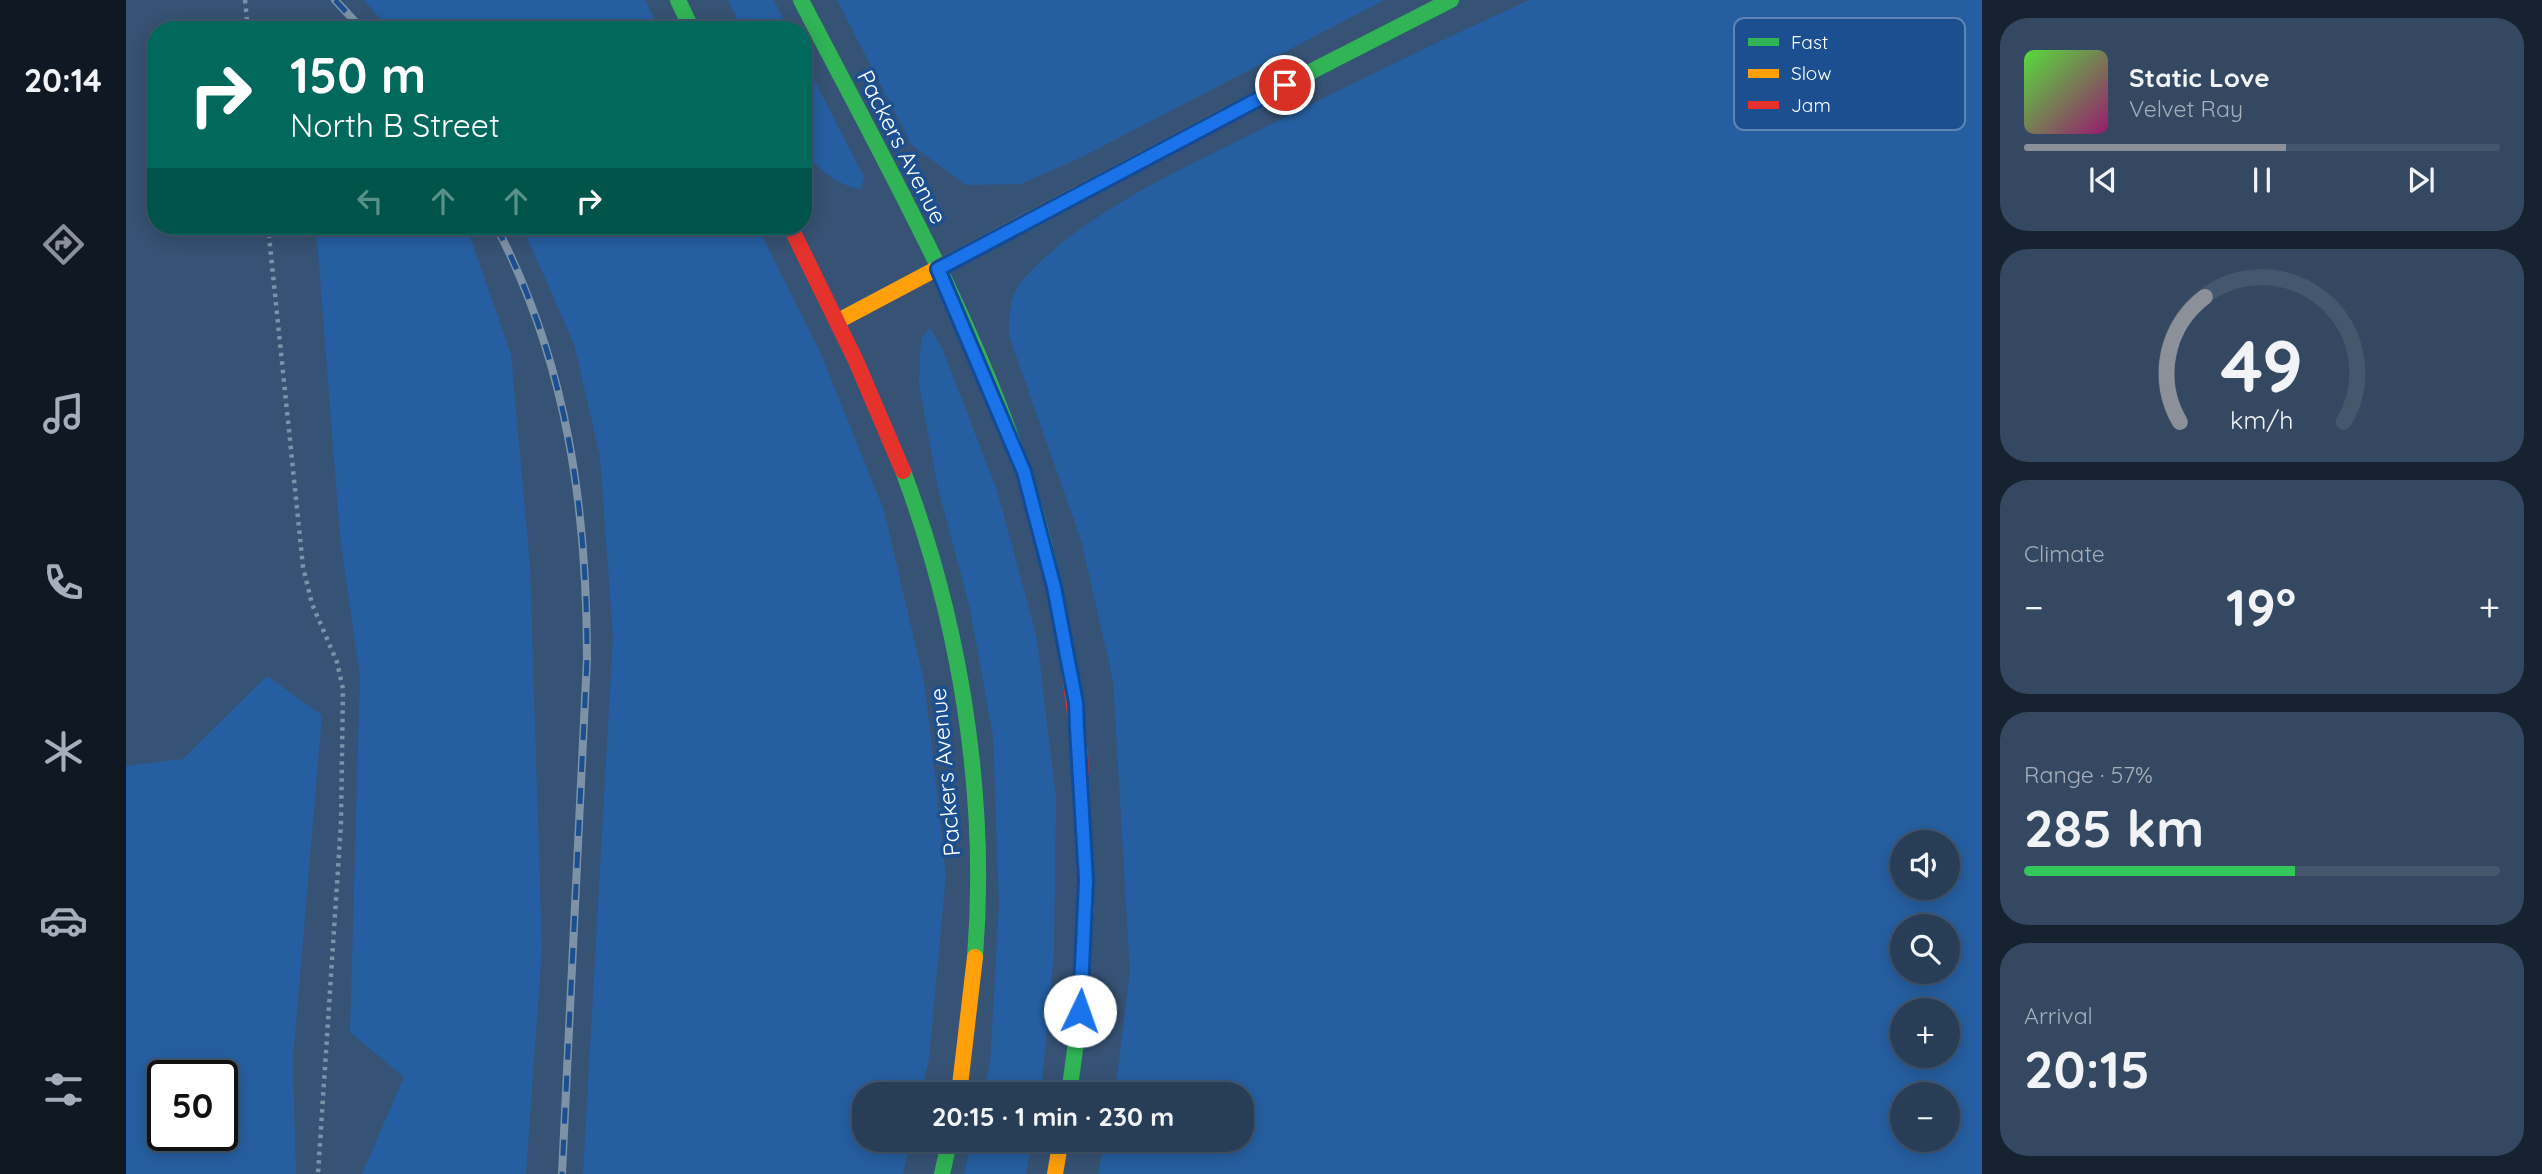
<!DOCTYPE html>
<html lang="en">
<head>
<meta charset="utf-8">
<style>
  body { margin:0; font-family:Quicksand,sans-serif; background:#344961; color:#f1f3f6; height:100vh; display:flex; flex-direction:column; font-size:26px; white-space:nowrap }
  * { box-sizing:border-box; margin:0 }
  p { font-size:23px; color:#a5aeba }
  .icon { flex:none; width:38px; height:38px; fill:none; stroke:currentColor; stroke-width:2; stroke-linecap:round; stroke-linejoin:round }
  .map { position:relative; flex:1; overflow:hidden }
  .details { display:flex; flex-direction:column; gap:18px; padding:18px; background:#162230; width:560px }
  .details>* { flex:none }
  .hud { position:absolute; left:21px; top:21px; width:665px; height:214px; border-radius:28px; box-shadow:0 4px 18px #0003,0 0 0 2px #44576d; background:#00695c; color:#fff; overflow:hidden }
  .tools { position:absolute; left:1764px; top:830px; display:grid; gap:14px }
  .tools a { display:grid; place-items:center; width:70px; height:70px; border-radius:50%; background:#283e57; box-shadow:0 4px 18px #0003,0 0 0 2px #44576d; font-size:35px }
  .speed { position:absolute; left:21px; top:1060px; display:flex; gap:14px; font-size:35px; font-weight:700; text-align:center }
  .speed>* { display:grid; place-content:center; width:91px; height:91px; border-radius:50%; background:#283e57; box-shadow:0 4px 18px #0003,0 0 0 2px #44576d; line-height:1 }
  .speed .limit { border:4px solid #111; border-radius:10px; background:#fff; color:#111 }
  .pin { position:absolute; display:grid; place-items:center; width:60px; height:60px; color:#fff; margin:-30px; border:4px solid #fff; border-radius:50%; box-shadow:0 2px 7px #0007 }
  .me { position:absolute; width:77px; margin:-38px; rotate:3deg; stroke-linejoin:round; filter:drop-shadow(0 0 5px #0008) }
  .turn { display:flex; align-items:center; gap:24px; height:147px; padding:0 28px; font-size:32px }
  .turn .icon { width:91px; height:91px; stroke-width:2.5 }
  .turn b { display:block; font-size:49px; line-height:60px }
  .lanes { display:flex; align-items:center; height:66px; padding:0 28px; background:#0003; justify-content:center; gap:35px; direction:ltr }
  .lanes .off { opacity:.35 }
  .big { font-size:52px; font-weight:800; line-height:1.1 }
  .details .tile { flex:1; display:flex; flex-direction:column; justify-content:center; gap:10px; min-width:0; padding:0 24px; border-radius:28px; background:#344961 }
  .details .dial { align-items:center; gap:0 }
  .dial svg { height:182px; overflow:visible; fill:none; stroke:#44576d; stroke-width:7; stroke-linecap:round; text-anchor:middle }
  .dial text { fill:#f1f3f6; stroke:none }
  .song { display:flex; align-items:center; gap:21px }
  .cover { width:84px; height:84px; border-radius:10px; background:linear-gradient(135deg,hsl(110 70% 55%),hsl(320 70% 35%)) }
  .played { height:7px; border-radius:4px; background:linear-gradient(90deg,#8c9099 55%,#44576d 55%) }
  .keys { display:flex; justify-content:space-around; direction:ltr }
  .heat { display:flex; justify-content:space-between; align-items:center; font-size:38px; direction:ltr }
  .charge { height:10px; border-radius:5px; background:linear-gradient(90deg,#34c759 57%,#44576d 0) }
  .trip { position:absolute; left:726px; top:1082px; width:402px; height:70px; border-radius:28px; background:#283e57; box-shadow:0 4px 18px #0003,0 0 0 2px #44576d; font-weight:800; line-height:70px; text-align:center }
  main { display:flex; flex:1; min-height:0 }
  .dock { display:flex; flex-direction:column; width:126px; justify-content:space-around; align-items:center; background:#101923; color:#a5aeba }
  .dock .icon { width:49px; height:49px }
  .dock .on { color:#8c9099 }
  .dock b { font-size:32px; color:#f1f3f6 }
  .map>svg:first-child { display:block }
</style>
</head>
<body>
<main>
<nav class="dock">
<b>20:14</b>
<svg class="icon on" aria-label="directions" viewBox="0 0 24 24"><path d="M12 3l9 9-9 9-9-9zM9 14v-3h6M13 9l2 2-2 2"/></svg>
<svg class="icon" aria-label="music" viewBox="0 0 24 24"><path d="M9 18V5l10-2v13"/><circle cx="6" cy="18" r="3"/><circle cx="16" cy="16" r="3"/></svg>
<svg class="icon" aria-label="phone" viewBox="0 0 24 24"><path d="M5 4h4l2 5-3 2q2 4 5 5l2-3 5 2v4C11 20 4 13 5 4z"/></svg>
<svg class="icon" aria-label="climate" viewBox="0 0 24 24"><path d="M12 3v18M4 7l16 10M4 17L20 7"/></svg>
<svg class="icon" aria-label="car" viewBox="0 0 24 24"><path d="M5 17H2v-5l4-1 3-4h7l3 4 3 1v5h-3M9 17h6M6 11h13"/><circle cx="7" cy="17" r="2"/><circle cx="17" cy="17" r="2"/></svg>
<svg class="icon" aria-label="filters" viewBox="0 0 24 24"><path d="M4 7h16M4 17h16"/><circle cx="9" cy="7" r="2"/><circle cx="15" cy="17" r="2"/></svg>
</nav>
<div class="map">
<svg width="1856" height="1174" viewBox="0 0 1856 1174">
  <rect width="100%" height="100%" fill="#365274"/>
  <path fill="#265fa1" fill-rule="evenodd" d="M238,0H519L534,30H264Z
    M602,0H648L663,30H617Z
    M711,0H1259L952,159L895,184L840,185L786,145Z
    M1404,0H1856V1174H972L980,1139H1116V1094H989L1004,972L987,680L955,540L883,336C883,317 883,296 896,281C953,215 1055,169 1132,131C1222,86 1312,41 1404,0ZM1776,842H1822V887H1776ZM1776,926H1822V971H1776ZM1776,1010H1822V1055H1776ZM1776,1094H1822V1139H1776Z
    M677,58L738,177L735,189C716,188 682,164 677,145C672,126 677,80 677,58Z
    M190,226H337L343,234L385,354L404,565L416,949L400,1174H236L278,1077L224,1032L234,677L214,536Z
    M396,226H631L694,352L758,510L799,686L820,875L803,1059L795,1094H738V1139H785L777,1174H457L487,637L474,456L448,344Z
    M804,328L816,348L871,490L911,638L930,798L928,954L915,1094H857L864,1065L873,904L867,736L844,609L812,488L793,384L795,339Z
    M141,676L196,715L167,1060L170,1174H0V766L57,759ZM37,1076H96V1136H37Z
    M847,1139H906L900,1174H838Z"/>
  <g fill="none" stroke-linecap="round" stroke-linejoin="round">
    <path stroke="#7d92a8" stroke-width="4.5" stroke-dasharray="3.5 5" stroke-linecap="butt" d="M119,0L122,30
      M142,226L177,567L186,604L211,662L217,689L215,823L192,1174"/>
    <path stroke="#30b455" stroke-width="16" d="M552,0L566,30
      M675,0C755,155 845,312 899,478C920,540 932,605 943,669
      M1108,111L1325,0
      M777,471C834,623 862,794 849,957
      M943,1094L952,1027L960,901
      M816,1174L824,1139"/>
    <path stroke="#ff9f0a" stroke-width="16" d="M712,321L1108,111
      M833,1094L849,957
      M929,1174L935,1139"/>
    <path stroke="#e5322d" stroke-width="16" d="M664,226L730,361L777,471
      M943,669L954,751L960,901"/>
    <g stroke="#7e92a7" stroke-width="8">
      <path id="rail" d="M209,0L237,30
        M370,226C441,363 461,507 461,659L436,1174"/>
    </g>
    <use href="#rail" stroke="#1b4f8f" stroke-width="5" stroke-dasharray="16" stroke-linecap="butt"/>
  </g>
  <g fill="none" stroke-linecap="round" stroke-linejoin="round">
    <g stroke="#114b97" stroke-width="18">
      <path id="route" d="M954,1011L960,880L951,728L950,703L928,587L898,472L812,269L1159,85"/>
    </g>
    <use href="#route" stroke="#1a73e8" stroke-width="12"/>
  </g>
  <g text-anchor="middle" stroke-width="7" stroke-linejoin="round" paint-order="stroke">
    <g font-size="23" fill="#fff" stroke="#1b4f8f">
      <text transform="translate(776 147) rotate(63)" y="8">Packers Avenue</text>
      <text transform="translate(819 772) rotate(-95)" y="8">Packers Avenue</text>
    </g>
  </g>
  <rect x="1608" y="18" width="231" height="112" rx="10" fill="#1b4f8f" stroke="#5f84b1" stroke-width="2"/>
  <rect x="1622" y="38" width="31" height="8" fill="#30b455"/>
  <rect x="1622" y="69" width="31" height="9" fill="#ff9f0a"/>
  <rect x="1622" y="101" width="31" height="8" fill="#e5322d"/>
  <g font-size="19" fill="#fff">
    <text x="1665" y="49">Fast</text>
    <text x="1665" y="80">Slow</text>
    <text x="1665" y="112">Jam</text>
  </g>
</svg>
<div class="tools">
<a><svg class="icon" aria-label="sound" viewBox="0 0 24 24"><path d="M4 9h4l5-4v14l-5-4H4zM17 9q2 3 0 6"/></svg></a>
<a><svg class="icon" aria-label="search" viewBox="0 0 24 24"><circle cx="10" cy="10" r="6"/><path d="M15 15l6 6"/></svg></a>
<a>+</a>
<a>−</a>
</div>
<div class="speed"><div class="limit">50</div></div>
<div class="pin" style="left:1159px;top:85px;background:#d93025"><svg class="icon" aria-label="arrive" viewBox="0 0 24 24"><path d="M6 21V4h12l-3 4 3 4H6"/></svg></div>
<svg class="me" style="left:954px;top:1011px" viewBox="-20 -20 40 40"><circle r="19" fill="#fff"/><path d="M0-13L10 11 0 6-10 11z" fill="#1a73e8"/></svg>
<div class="trip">20:15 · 1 min · 230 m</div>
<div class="hud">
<div class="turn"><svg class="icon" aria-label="right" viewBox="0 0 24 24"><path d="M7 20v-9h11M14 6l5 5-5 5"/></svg><div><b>150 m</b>North B Street</div></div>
<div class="lanes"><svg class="icon off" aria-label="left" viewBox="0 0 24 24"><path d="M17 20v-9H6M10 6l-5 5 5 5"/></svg><svg class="icon off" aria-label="ahead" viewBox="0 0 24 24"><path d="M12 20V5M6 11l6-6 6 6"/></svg><svg class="icon off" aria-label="ahead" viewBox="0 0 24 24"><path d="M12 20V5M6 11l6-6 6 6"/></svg><svg class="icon" aria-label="right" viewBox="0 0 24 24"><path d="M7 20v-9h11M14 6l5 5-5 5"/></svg></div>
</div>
</div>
<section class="details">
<div class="tile">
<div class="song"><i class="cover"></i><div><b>Static Love</b><p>Velvet Ray</p></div></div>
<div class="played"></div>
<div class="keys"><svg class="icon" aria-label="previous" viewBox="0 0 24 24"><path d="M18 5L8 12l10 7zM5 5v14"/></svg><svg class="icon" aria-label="pause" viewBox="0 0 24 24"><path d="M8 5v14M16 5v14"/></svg><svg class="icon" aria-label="next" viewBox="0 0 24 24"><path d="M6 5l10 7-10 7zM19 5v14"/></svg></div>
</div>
<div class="tile dial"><svg viewBox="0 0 100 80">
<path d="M14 69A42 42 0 1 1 86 69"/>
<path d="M14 69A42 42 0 0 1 25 14" stroke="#8c9099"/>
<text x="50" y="56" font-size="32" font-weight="700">49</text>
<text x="50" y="72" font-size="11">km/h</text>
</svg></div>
<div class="tile"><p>Climate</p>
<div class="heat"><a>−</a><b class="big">19°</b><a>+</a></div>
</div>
<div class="tile"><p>Range · 57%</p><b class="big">285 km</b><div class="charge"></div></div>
<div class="tile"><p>Arrival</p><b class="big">20:15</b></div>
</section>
</main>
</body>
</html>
